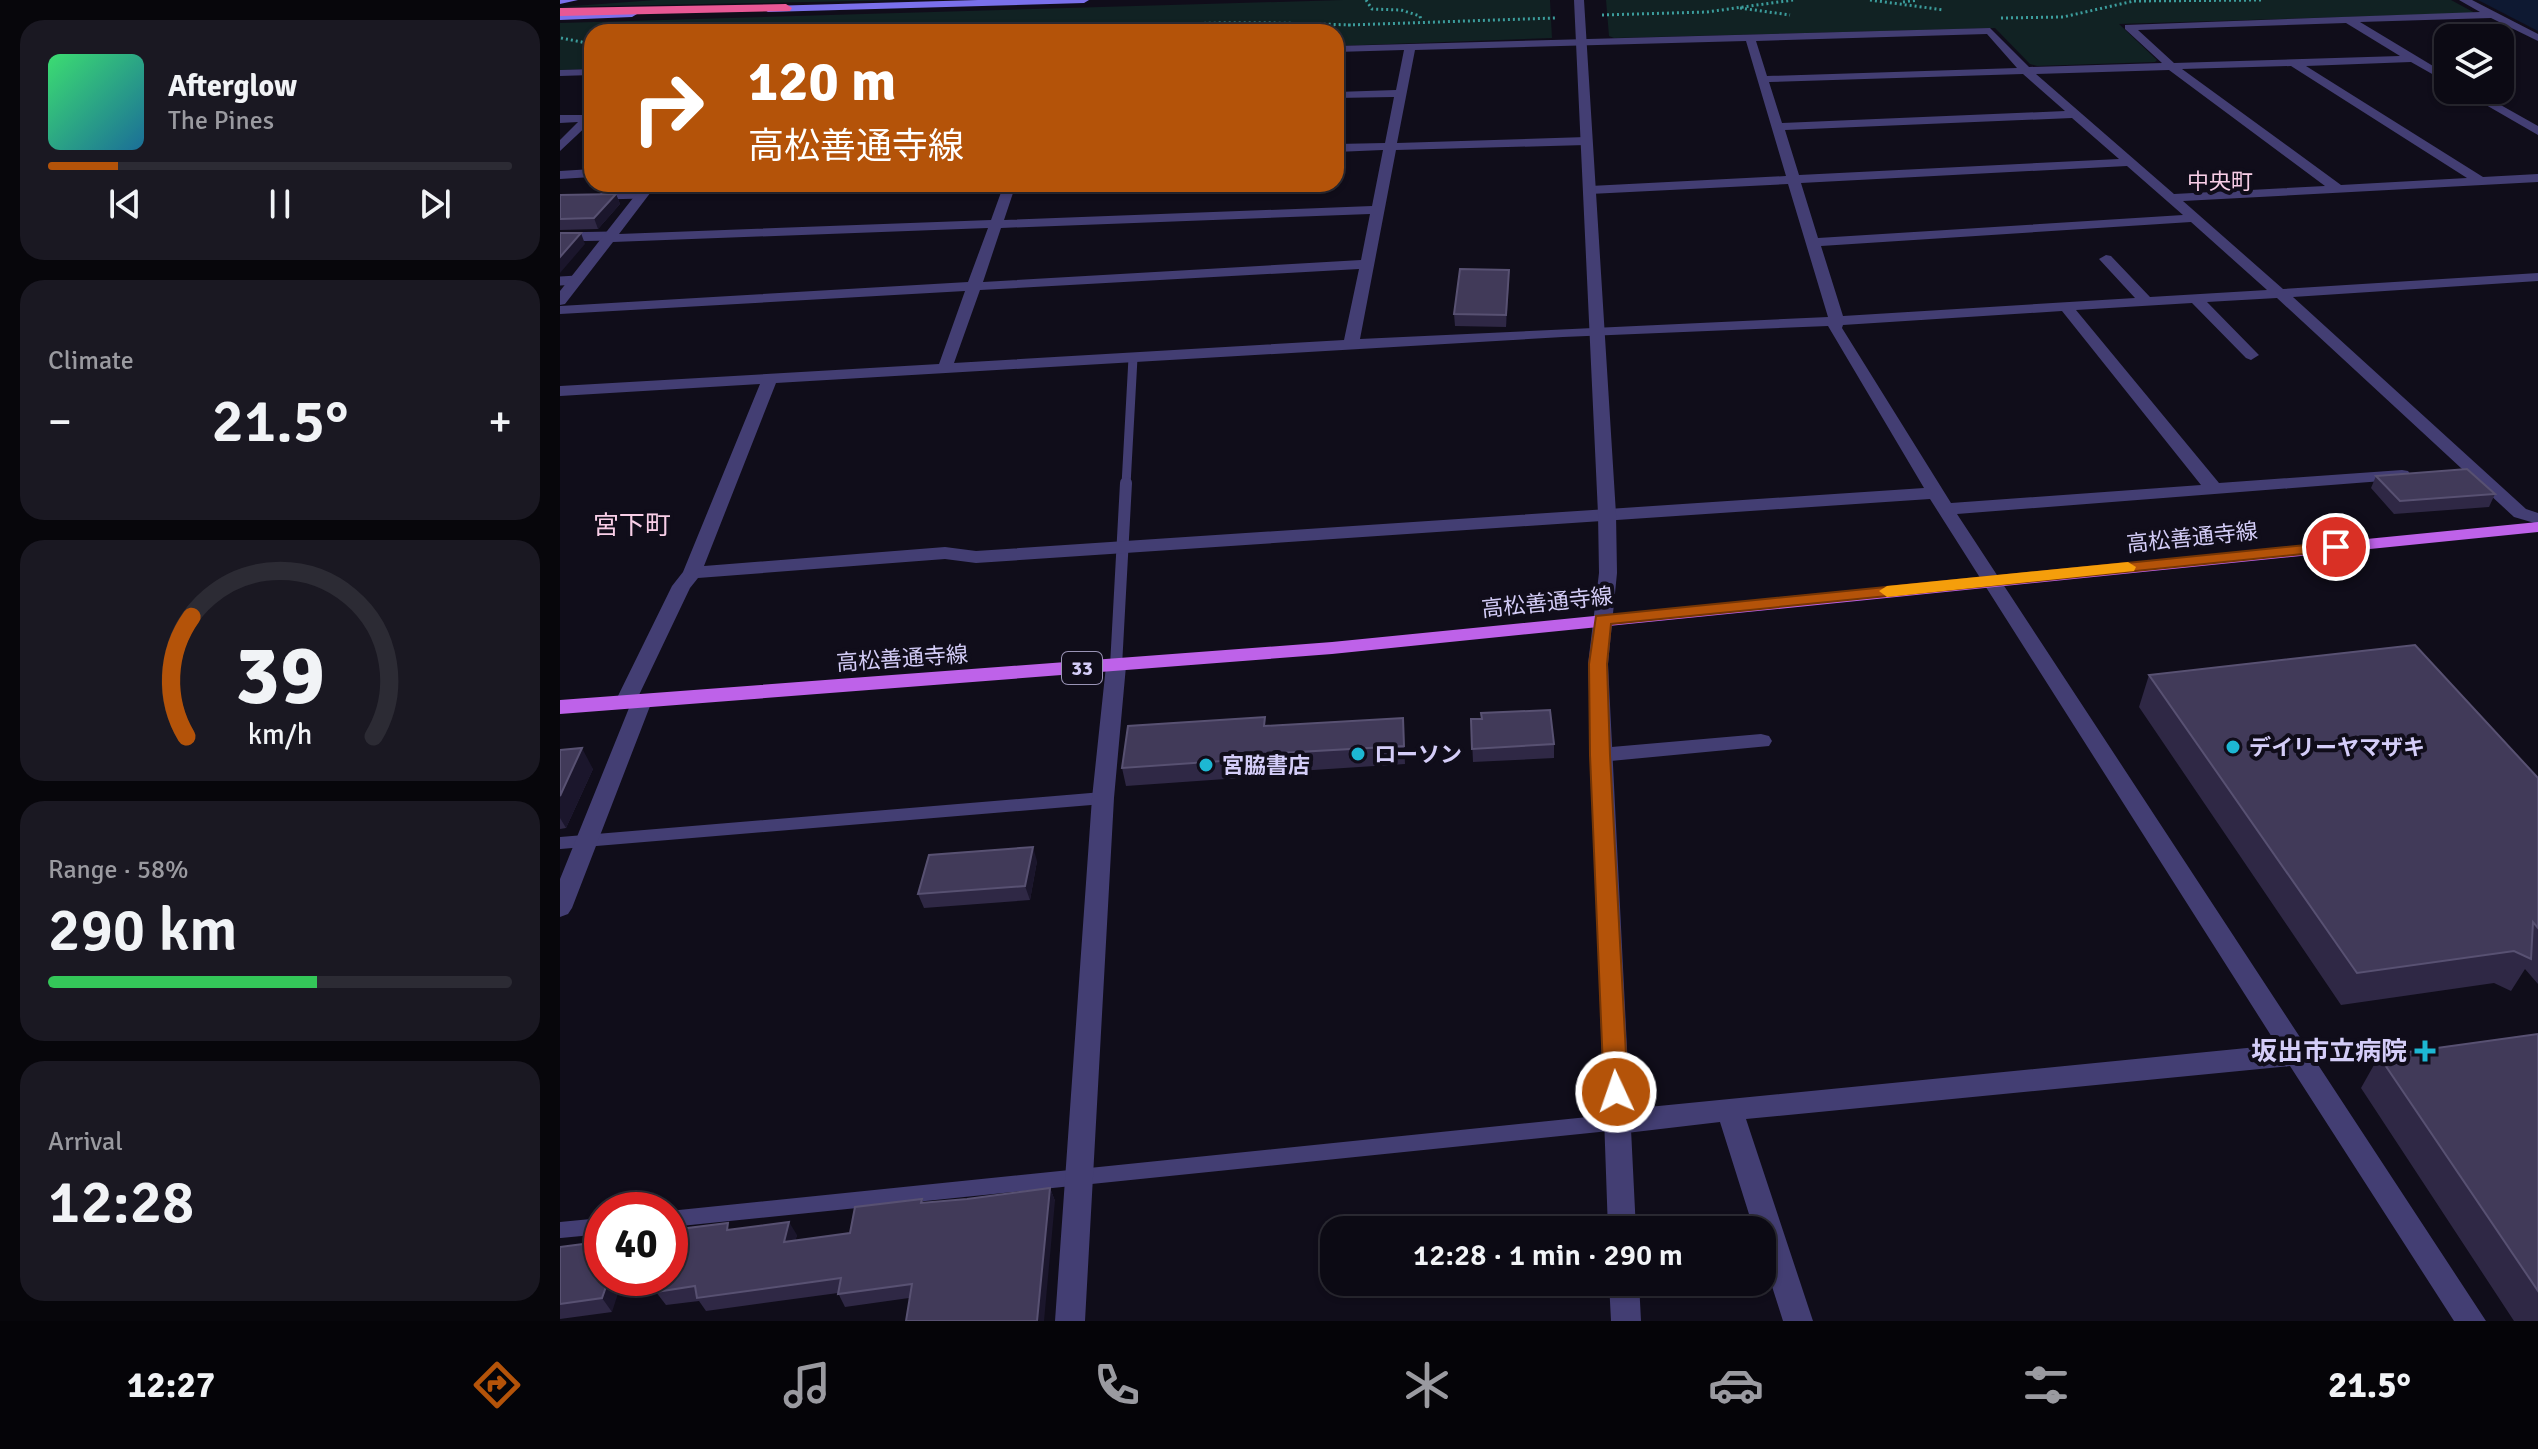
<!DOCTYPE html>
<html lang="en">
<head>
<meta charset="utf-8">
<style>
  body { margin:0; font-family:Signika,"Noto Sans JP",sans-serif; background:#1a1822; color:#f1f3f6; height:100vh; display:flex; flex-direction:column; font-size:30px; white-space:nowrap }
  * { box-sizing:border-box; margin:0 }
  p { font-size:26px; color:#9a9aa0 }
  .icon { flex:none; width:44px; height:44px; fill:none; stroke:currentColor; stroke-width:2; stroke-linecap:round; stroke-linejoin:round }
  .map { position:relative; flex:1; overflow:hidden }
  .drawer { display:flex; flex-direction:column; gap:20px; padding:20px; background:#07060b; width:560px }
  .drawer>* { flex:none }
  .banner { position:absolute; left:24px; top:24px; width:760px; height:168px; border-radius:24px; box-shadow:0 2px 6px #0004,0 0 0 2px #2c2b34; background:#b45309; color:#fff; overflow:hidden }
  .fabs { position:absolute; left:1874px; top:24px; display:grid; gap:16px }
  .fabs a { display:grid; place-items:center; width:80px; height:80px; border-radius:16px; background:#0c0a14; box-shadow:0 2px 6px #0004,0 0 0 2px #2c2b34; font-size:40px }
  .speed { position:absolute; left:24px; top:1192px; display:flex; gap:16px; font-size:40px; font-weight:700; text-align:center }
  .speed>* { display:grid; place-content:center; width:104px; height:104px; border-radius:50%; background:#0c0a14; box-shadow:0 2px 6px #0004,0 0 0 2px #2c2b34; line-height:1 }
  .speed .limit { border:12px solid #d22; background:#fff; color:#111 }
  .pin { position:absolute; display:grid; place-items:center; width:68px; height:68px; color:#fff; margin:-34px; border:4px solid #fff; border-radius:50%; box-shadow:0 2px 8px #0007 }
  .me { position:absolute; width:88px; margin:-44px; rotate:357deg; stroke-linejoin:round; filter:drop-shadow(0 0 6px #0008) }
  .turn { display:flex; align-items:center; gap:28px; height:168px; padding:0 32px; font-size:36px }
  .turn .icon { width:104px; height:104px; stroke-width:2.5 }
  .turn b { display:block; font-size:56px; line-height:68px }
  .big { font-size:60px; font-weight:600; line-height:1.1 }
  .drawer .widget { flex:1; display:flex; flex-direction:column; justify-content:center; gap:12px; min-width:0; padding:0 28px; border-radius:24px; background:#1a1822 }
  .drawer .dial { align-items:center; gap:0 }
  .dial svg { height:208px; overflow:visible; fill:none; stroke:#2c2b34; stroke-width:7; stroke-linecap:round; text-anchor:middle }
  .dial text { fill:#f1f3f6; stroke:none }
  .song { display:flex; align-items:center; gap:24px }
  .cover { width:96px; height:96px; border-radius:12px; background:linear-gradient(135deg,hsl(140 70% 55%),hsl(200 70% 35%)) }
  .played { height:8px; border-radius:4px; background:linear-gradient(90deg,#b45309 15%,#2c2b34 15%) }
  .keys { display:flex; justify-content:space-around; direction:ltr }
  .heat { display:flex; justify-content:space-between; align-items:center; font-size:44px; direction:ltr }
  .charge { height:12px; border-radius:6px; background:linear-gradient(90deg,#34c759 58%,#2c2b34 0) }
  .trip { position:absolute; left:760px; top:1216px; width:456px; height:80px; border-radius:24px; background:#0c0a14; box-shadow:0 2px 6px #0004,0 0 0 2px #2c2b34; font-weight:600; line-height:80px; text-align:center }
  .tab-bar { display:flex; height:128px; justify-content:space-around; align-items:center; background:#050408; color:#9a9aa0 }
  .tab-bar .icon { width:56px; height:56px }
  .tab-bar .selected { color:#b45309 }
  .tab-bar b { font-size:36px; color:#f1f3f6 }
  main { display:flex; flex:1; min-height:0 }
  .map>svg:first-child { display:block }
</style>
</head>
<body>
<main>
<section class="drawer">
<div class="widget">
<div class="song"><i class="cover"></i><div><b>Afterglow</b><p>The Pines</p></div></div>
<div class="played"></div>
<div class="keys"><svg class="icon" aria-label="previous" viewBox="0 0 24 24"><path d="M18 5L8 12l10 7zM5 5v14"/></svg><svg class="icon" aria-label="pause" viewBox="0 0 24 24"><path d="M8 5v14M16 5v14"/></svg><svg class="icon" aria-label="next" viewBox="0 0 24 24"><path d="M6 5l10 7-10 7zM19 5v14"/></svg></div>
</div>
<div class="widget"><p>Climate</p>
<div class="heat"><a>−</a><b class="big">21.5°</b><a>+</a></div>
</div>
<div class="widget dial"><svg viewBox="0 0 100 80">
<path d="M14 69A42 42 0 1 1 86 69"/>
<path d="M14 69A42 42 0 0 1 16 23" stroke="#b45309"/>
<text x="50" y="56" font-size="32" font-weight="700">39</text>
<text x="50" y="72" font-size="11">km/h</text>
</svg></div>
<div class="widget"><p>Range · 58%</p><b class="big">290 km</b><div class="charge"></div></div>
<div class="widget"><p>Arrival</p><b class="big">12:28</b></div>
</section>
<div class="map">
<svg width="1978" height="1321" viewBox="0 0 1978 1321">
  <rect width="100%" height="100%" fill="#100d1a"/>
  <path fill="#112223" d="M96,0H343L0,7Z
    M783,0H990L992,38L776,46V32H32V69L0,70V23Z
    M1046,0H1891L1915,13L1559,24L1597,60L1595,62L1477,66L1470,64L1435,28L1054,38L1049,36Z"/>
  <path fill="#0e1932" d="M1918,0H1978V31Z"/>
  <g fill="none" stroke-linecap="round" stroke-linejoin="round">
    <path stroke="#3c9d9c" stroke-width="3" stroke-dasharray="2 3" stroke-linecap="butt" d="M806,0L812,9L841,10L860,16L861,21
      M1310,0L1384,10
      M1574,1L1704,0
      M1343,2L1358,0
      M1180,8L1230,15
      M1042,15L1147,12L1233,0
      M1441,18L1503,17L1574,1
      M788,25L995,18
      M312,28L340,32
      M524,31C614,21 702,22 792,25
      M395,32L471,26L526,32
      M748,32L775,28
      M1,38L32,44"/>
    <path stroke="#433e73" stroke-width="7" d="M43,196L83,195"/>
    <path stroke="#433e73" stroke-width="9" d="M0,237L51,236
      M0,281L17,280
      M566,485L573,358"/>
    <path stroke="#433e73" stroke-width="12" d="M556,666L566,483
      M0,843L543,798"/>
    <path stroke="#433e73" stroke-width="16" d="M110,1219L1058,1122
      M0,1230L42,1226"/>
    <path fill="#433e73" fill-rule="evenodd" d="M1899,0H1912L1978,34V41L1931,18L1800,22L1888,75V83L1851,62L1746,66L1923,177L1978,174V182L1623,201L1723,289L1978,273V281L1733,297L1966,509L1978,513V524L1954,517L1717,298L1647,302L1696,352L1699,355L1691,360L1686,358L1632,303L1516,310L1659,483L1842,470L1848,471L1851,475L1848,479L1397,514L1926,1321H1894L1730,1066L1186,1119L1253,1321H1223L1202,1255V1230H1194L1160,1122L1058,1134L1048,1130L1045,1122L1048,1114L1058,1110L1717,1045L1370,499L416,563L385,559L138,578L130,588L79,695L89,696L92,701L12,908L8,914L0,917V879L69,708L58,707L55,702L112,586L123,572L200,384L0,396V386L379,364L405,291L0,314V306L408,282L428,228L53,242L5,304L0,305V291L84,184H97L59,234L431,220L444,184H456L444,220L812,206L823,150L776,152V144L825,143L834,97L776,98V92L836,90L844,50L776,52V46L1430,28L1469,67L1602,63L1565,29V25L1920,12ZM1786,23L1840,56L1614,63L1578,30ZM1427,34L1457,68L1207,76L1196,41ZM1186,41L1226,176L1030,186L1024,190L1030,194L1228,184L1268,317L800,339L836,150L1026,145L1032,141L1026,137L837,143L855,50ZM1731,66L1907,178L1781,185L1622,69ZM1609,70L1765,186L1614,194L1476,74ZM1463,74L1505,111L1222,123L1209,82ZM1512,118L1559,159L1239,175L1225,130ZM1567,166L1623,215L1258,238L1241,183ZM810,214L801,260L423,282L441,228ZM1631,222L1707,290L1590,297L1551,256L1546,255L1539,259L1575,298L1283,316L1261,246ZM799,269L784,340L394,363L420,290ZM1502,311L1641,485L1391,503L1282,328L1283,325ZM1268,326L1364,488L416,551L385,547L144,566L216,383L1003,337Z
      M32,69V75L0,76V70Z
      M1900,90H1914L1978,126V135Z
      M32,110V121L0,151V140L18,122L0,123V115H25Z
      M32,169V177L0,179V171Z
      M556,660L566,666L554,798L525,1321H495L532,798L546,666Z
      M1201,734L1209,736L1212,741L1209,746L1040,762L1032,760L1029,755L1032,750L1040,748Z"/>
    <path fill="#433e73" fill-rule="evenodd" d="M1014,0H1024L1056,514L1057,573L1048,664L1076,1230H1048L1028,664L1039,573L1038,514Z
      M1049,1282H1079L1081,1321H1051Z"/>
    <path fill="#7a70eb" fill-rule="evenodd" d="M0,0H18L0,4Z
      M418,0H529L524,3L208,12L203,9L208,6Z
      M76,12L77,14L72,17L0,20V14Z"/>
    <path fill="#be62e9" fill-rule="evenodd" d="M1978,522V532L772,654L0,714V700L772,642Z"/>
    <path fill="#e85895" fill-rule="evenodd" d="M226,4L232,8L230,11L0,16V8Z"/>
  </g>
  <path fill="#2f2845" d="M56,194L60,204L38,229L0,230V195Z
    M949,281L946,327L895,326L894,314Z
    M1816,476L1935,494L1929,507L1834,514L1811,488Z
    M1589,675L1978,778V984L1965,969L1951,991L1934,983L1781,1005L1579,707Z
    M843,718L845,764L723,772V775L566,786L562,768L706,726Z
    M911,719L994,744V758L913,762Z
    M0,750L33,769L6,828L0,829Z
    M477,861L470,900L364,908L358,894Z
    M1978,1034V1321H1954L1801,1088L1819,1056Z
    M490,1188L495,1201L349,1298L285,1307L278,1293L146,1311L139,1301L106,1305L96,1292L172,1229L237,1235L235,1241L290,1233L362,1199L364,1203L407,1199Z
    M31,1243L52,1312L0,1319V1247Z"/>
  <path fill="#1b162c" d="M56,194L60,204L38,229L34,218Z
    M21,233L25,244L0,273V257Z
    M949,270V281L946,327V315Z
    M22,748L33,769L6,828L0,818V796Z
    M473,847L477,861L470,900L465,886Z
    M490,1188L495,1201L484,1321H477Z
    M229,1222L237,1235L232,1256L224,1242Z
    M31,1243L41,1256L28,1251Z
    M49,1278H63L52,1312L42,1298Z"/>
  <path fill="#413a59" stroke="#585172" stroke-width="2" d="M56,194L34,218L0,219V195Z
    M0,233H21L0,257Z
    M900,269L949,270L946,315L894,314Z
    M1907,469L1935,494L1840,501L1816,476Z
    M1855,645L1978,778V928L1973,922L1971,959L1954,951L1797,973L1589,675Z
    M990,710L994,744L912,749L911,719H922L921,713Z
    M705,717L704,726L843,718L844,746L720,753V757L562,768L568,726Z
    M22,748L0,796V750Z
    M473,847L465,886L358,894L369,855Z
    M1978,1034V1291L1819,1056Z
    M490,1188L477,1321H346L352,1284L278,1294L281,1278L137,1298L135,1286L96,1292L100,1278H110V1239L112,1230L168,1223L167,1230L229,1222L224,1242L290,1233L295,1207L362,1199L361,1203L407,1199Z
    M31,1243L28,1251L42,1249V1278H49L42,1298L0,1304V1247Z"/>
  <path fill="#b45309" stroke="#753606" stroke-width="2" d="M1776,542L1784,547L1782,550L1051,624L1047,664L1050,755L1068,1092L1065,1099L1056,1102L1047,1099L1044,1092L1030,755L1029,664L1036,616Z"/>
  <path fill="#f59e0b" d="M1568,562L1576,567L1574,571L1327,597L1319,591L1327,586Z"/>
  <g fill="#1db7d3" stroke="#100d1a" stroke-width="3">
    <circle cx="1673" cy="747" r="8"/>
    <circle cx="798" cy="754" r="8"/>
    <circle cx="646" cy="765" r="8"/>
    <path d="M1861 1039h8v8h8v8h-8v8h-8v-8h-8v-8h8z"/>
  </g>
  <g text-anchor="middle" stroke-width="8" stroke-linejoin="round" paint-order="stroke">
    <rect fill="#100d1a" stroke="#9993b5" stroke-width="2" x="502" y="652" width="40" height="32" rx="6"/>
    <g font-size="20" font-weight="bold" fill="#d4cdf8">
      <text x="522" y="675">33</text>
    </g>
    <g font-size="22" fill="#f8cee7" stroke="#100d1a">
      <text x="1660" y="189">中央町</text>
    </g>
    <g font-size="22" fill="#d4cdf8" stroke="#100d1a">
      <text transform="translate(1632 537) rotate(-6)" y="8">高松善通寺線</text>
      <text transform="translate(987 602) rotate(-6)" y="8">高松善通寺線</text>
      <text transform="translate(342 658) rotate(-4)" y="8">高松善通寺線</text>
    </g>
    <g font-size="22" font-weight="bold" fill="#d4cdf8" stroke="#100d1a" text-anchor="start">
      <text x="1689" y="755">デイリーヤマザキ</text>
      <text x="814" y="762">ローソン</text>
      <text x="662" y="773">宮脇書店</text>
    </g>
    <g font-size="26" fill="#f8cee7" stroke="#100d1a">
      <text x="72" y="534">宮下町</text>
    </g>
    <g font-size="26" font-weight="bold" fill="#d4cdf8" stroke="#100d1a" text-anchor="end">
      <text x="1847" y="1060">坂出市立病院</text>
    </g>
  </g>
</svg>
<div class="fabs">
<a><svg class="icon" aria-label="layers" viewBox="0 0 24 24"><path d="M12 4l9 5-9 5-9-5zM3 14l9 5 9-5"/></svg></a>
</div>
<div class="speed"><div class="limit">40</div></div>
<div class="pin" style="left:1776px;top:547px;background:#d93025"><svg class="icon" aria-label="arrive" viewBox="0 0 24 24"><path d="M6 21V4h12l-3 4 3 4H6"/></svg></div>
<svg class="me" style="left:1056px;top:1092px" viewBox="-20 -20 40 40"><circle r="17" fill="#b45309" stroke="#fff" stroke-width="3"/><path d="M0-11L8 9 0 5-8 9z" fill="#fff"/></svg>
<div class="trip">12:28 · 1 min · 290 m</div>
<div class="banner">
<div class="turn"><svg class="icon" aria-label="right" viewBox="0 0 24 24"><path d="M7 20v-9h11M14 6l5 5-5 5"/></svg><div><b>120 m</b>高松善通寺線</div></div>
</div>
</div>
</main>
<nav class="tab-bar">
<b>12:27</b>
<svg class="icon selected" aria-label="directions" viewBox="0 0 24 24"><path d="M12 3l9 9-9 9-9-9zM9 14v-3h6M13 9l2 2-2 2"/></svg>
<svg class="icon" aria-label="music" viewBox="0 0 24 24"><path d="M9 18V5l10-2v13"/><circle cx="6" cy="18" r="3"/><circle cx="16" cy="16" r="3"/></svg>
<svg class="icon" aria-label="phone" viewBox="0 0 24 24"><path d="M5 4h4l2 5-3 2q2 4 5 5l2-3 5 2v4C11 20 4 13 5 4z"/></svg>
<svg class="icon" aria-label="climate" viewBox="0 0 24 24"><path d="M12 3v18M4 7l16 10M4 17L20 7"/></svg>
<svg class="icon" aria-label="car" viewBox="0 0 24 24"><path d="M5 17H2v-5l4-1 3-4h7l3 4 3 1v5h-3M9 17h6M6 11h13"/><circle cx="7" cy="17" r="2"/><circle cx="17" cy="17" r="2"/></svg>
<svg class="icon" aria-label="filters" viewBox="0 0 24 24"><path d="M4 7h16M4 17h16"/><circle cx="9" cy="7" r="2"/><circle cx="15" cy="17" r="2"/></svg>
<b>21.5°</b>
</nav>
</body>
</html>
